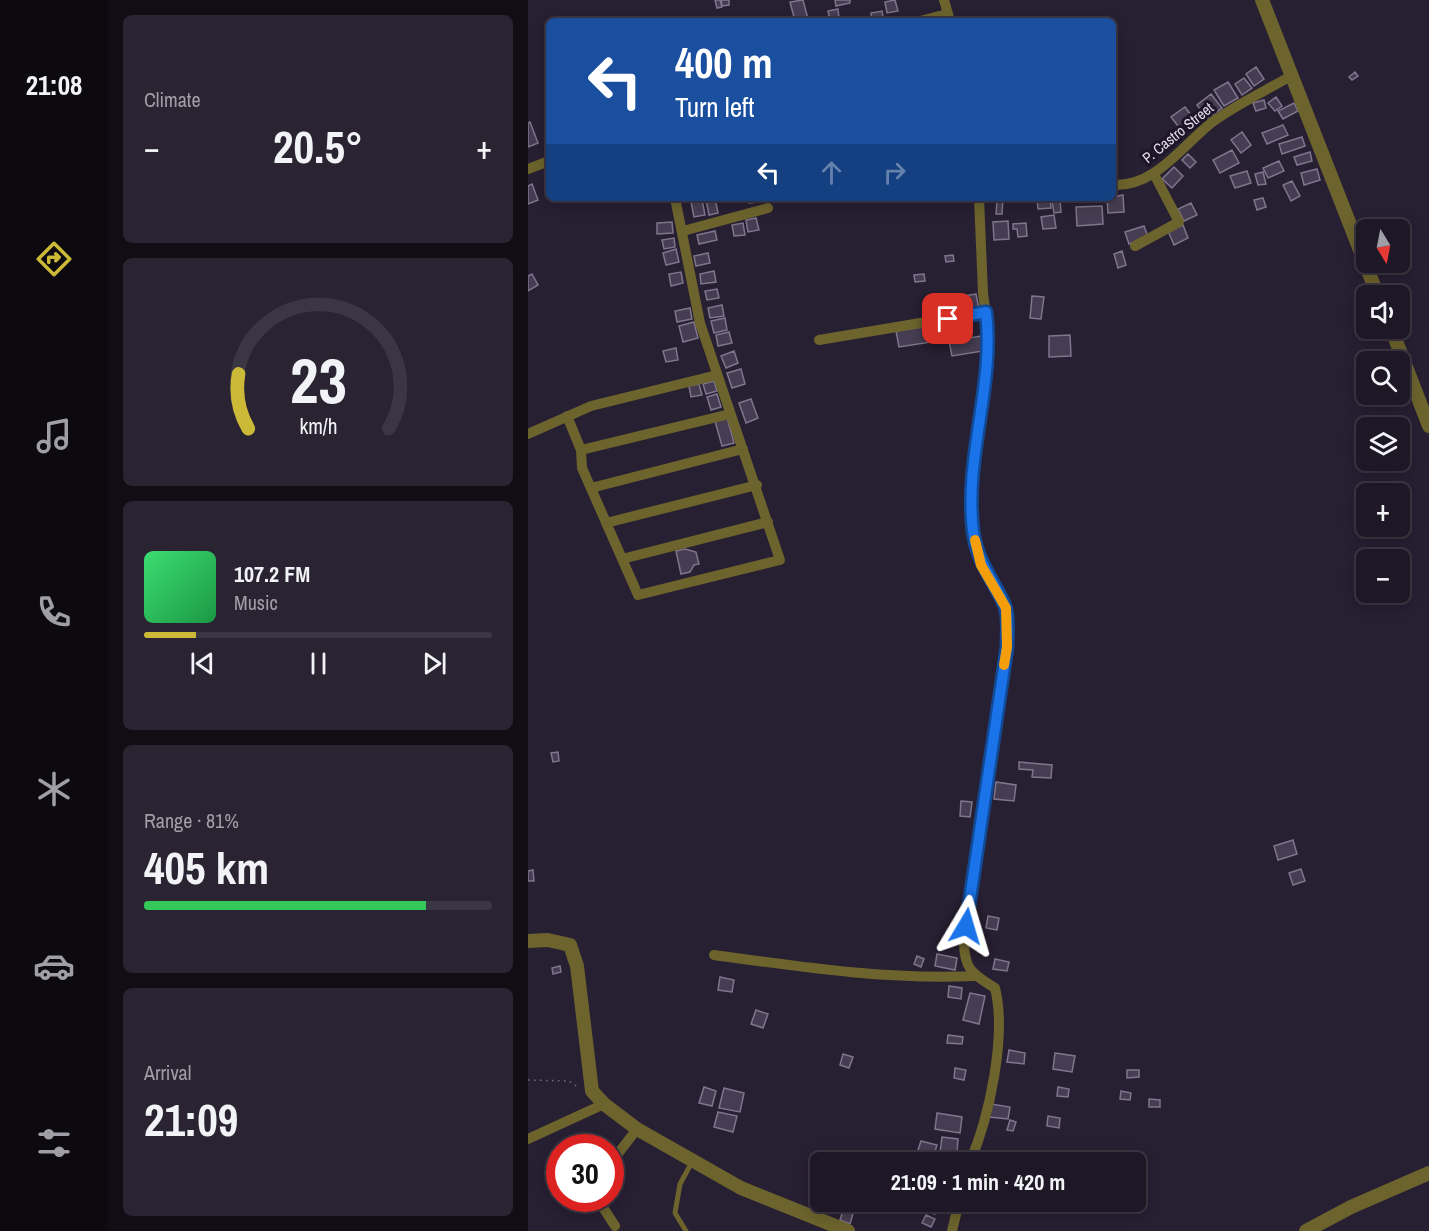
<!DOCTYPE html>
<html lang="en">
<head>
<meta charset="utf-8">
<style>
  body { margin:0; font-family:"Archivo Narrow",sans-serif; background:#2a2432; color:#f1f3f6; height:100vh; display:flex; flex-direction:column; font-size:22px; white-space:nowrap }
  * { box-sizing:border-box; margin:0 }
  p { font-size:20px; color:#a09fa7 }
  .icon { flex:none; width:33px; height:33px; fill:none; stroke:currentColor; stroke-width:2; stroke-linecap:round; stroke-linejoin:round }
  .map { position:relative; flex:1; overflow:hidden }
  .details { display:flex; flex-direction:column; gap:15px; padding:15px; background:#100d15; width:420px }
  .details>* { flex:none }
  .banner { position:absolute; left:18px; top:18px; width:570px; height:183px; border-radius:9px; box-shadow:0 3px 15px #0003,0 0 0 2px #3b3643; background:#1a4fa0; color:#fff; overflow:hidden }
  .needle { width:39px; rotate:170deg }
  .buttons { position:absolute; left:828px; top:219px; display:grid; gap:12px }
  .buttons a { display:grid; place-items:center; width:54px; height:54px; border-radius:9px; background:#1d1726; box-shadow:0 3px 15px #0003,0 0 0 2px #3b3643; font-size:30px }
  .speed { position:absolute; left:18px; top:1134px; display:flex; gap:12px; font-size:30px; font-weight:700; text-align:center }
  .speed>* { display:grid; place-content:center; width:78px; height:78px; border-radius:50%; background:#1d1726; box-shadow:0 3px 15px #0003,0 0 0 2px #3b3643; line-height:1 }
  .speed .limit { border:9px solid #d22; background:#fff; color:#111 }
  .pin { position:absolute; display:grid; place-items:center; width:51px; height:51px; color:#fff; margin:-26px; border-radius:12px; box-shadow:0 3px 9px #0006 }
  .me { position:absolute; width:66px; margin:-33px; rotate:7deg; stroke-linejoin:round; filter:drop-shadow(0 0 4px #0008) }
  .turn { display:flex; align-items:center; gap:21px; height:126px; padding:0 30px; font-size:27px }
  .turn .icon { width:78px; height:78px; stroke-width:2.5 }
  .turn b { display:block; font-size:42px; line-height:51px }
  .lanes { display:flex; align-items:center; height:57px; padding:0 30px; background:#0003; justify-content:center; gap:30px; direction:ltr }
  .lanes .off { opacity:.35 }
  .big { font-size:45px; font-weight:800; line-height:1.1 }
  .details .card { flex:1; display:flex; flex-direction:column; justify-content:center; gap:9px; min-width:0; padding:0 21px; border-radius:9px; background:#2a2432 }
  .details .dial { align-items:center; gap:0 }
  .dial svg { height:156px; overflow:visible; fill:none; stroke:#3b3643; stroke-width:7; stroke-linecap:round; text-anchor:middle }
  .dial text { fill:#f1f3f6; stroke:none }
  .song { display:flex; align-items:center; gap:18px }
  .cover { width:72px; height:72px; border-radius:9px; background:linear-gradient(135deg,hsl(140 70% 55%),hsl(140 70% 35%)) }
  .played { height:6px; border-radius:3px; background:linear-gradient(90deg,#ccb938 15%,#3b3643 15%) }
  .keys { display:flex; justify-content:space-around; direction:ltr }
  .heat { display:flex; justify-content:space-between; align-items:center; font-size:33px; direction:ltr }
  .charge { height:9px; border-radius:4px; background:linear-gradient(90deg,#34c759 81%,#3b3643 0) }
  .trip { position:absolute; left:282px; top:1152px; width:336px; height:60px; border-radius:9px; background:#1d1726; box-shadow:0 3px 15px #0003,0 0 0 2px #3b3643; font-weight:800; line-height:60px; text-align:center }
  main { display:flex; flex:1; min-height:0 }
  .menu { display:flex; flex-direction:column; width:108px; justify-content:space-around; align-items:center; background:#0c090f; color:#a09fa7 }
  .menu .icon { width:42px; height:42px }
  .menu .on { color:#ccb938 }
  .menu b { font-size:27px; color:#f1f3f6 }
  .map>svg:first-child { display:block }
</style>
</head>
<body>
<main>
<nav class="menu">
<b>21:08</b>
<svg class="icon on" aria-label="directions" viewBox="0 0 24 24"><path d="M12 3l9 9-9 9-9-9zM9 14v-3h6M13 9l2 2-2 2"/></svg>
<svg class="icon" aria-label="music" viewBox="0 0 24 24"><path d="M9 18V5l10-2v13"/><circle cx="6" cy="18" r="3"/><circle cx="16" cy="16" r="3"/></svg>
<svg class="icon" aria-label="phone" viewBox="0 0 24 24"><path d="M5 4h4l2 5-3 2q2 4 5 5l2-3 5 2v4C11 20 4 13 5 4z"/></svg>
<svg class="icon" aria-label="climate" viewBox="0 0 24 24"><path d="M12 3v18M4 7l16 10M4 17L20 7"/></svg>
<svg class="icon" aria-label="car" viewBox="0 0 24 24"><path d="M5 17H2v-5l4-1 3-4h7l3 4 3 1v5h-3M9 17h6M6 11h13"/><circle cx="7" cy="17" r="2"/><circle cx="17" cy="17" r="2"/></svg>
<svg class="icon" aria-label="filters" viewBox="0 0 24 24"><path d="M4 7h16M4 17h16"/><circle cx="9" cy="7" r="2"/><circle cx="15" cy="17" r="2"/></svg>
</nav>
<section class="details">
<div class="card"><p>Climate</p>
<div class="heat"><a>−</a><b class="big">20.5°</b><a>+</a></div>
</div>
<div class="card dial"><svg viewBox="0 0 100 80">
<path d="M14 69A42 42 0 1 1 86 69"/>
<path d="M14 69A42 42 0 0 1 9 41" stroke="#ccb938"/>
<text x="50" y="56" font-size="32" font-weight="700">23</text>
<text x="50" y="72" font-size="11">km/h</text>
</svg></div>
<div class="card">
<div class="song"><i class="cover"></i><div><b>107.2 FM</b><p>Music</p></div></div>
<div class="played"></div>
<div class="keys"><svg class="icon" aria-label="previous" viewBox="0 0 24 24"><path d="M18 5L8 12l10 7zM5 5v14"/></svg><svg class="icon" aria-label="pause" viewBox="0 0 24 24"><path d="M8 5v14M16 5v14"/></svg><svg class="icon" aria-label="next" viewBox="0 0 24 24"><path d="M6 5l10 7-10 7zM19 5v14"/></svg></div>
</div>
<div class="card"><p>Range · 81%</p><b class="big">405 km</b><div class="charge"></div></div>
<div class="card"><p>Arrival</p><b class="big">21:09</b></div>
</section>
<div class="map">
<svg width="901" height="1231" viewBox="0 0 901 1231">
  <rect width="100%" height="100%" fill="#271f32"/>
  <path fill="#463d52" stroke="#7f768e" stroke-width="1.5" d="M187,0H192L194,7L189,8Z
    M193,0H201V5L194,6Z
    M275,0L280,19L267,21L262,2Z
    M307,0H322V3L308,6Z
    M367,0L370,11L359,13L357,2Z
    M310,9L311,18L302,20L300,11Z
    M354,11L355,17H350L351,21H344L343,13Z
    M728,67L736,79L726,86L718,74Z
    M827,72L830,76L824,80L821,77Z
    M716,78L724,88L714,95L707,84Z
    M700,82L710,98L696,106L686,90Z
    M683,94L694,108L679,119L669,105Z
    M748,97L754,106L747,111L740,103Z
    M736,100L738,108L728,111L725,103Z
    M766,103L770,111L755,119L750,111Z
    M657,107L666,119L653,130L643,117Z
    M2,122L10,143L0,147V123Z
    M755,125L760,135L739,144L734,133Z
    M714,132L723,145L713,153L703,140Z
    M774,137L777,146L754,154L751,144Z
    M704,150L711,163L692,173L685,160Z
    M782,152L784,161L769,165L766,157Z
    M660,154L668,162L662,168L654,160Z
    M751,161L756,171L740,178L735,168Z
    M646,167L655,176L644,188L634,179Z
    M789,169L792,180L776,185L773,173Z
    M719,171L723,183L707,188L702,176Z
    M735,172L738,184L730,185L727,174Z
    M764,181L772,196L763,201L755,185Z
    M4,184L10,200L0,204V186Z
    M595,195L596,212L580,213L579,198Z
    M187,198L190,213L181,215L178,200Z
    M220,198H228L229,202L221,203Z
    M460,198H475L474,214H468L469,201L460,200Z
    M509,198H522L523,208L510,209Z
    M735,198L738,207L729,210L726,200Z
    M174,200L177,215L166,217L163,202Z
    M532,200L533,212L526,213L524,201Z
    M663,203L669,215L656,221L650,209Z
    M574,206L575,224L549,226L548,207Z
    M526,215L528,228L515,229L513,217Z
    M228,218L231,230L220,232L218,220Z
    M480,221L481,239L466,240L465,222Z
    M144,222L145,233L129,234V223Z
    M215,223L217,235L206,236L204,225Z
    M498,223L499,236L490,237L489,229H485V224Z
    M655,225L660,238L646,245L640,231Z
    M616,226L620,237L601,244L597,232Z
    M187,231L189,240L171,244L169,235Z
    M146,238L147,247L136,249L134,240Z
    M148,249L151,262L138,265L135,253Z
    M594,251L598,265L590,268L586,254Z
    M180,253L182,263L168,266L166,256Z
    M425,255L426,261L418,262L417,256Z
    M186,271L188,282L173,284L172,274Z
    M153,272L155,283L143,286L141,274Z
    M4,274L10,285L0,291V276Z
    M396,274L397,281L387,282L386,275Z
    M189,289L191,298L179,300L177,291Z
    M448,294L451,309L431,313L429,297Z
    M504,296L516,297L513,319L502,318Z
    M194,305L196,316L182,318L180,308Z
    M162,308L164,319L149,322L147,311Z
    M197,318L199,330L186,333L183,321Z
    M166,322L170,338L155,342L151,326Z
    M407,325L410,341L371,347L368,331Z
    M201,332L204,343L190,346L188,335Z
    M542,335L543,356L521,357V336Z
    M453,336L455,351L424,356L421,341Z
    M148,348L150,360L138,362L135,351Z
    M206,351L210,363L198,368L193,356Z
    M213,369L217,384L204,388L199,373Z
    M186,381L189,391L178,394L175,384Z
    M171,384L174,395L163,397L161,386Z
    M189,394L193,407L183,410L179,397Z
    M223,399L230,418L218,423L211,403Z
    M199,417L206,443L194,446L187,421Z
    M157,549L168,552L171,564L166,565L162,572L153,574L148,551Z
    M30,752L31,761L25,762L23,753Z
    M491,762L524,765L523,778L504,777L505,770L491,769Z
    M468,782L488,785L486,801L466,799Z
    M433,801L444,802L442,817L432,816Z
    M765,840L769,854L750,860L746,846Z
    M773,869L777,881L765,885L761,873Z
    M5,870L6,881H0V871Z
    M460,916L471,918L469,930L458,928Z
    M409,954L429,958L427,970L407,966Z
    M389,956L396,959L393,967L386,964Z
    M467,959L481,962L479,971L465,969Z
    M32,966L33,972L25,974L24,968Z
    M192,977L206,980L204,992L190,990Z
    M421,986L434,988L433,999L420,997Z
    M442,993L457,996L451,1024L435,1020Z
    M228,1010L240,1014L235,1028L223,1024Z
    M420,1035L435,1037L434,1044L419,1043Z
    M481,1050L497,1053L496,1064L479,1062Z
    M527,1053L547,1056L544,1072L525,1069Z
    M315,1054L325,1057L321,1068L312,1065Z
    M427,1068L438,1070L436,1080L426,1078Z
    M599,1070H611V1077L599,1078Z
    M176,1087L188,1091L184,1106L171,1103Z
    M530,1087L541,1089L540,1097L529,1096Z
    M196,1088L216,1093L212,1112L191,1108Z
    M593,1091L603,1093L602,1100L592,1099Z
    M621,1099L632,1100V1107H621Z
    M463,1104L482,1107L480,1119L461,1117Z
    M190,1112L209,1116L205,1132L186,1127Z
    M409,1113L434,1117L432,1133L407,1129Z
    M520,1116L532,1118L531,1128L519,1126Z
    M482,1120L488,1122L485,1131L479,1130Z
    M414,1137L430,1139L429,1154L412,1152Z
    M393,1141L409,1145L405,1158L389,1153Z
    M339,1154L355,1158L354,1162H337Z
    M413,1156L425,1160L424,1162H411Z
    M401,1202L411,1203L407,1214L398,1211Z
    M316,1207L326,1210L322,1224L312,1220Z
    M398,1215L407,1219L403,1227L394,1223Z"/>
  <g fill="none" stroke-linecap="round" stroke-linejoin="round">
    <path stroke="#766f7f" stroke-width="1.5" stroke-dasharray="1.5 4.5" stroke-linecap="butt" d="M0,1080L41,1081L51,1088"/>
    <path stroke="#6c632d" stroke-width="5" d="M158,1231L147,1213L152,1184L164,1162"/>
    <path stroke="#6c632d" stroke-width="10" d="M416,0L422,21
      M392,21L419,14
      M0,169L21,161
      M585,185C627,187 653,147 683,123C707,105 737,91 763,76
      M147,198L172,323L252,560L110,595L54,468L53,450L202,414
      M155,231L240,208
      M607,246L651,222L626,174
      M291,340L458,312
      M39,416L53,450
      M0,434L63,406L189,375
      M63,488L215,449
      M78,523L229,485
      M94,559L240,522
      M186,955C273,967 359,980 447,976
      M0,1139L76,1104
      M442,1162C461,1118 479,1036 467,988C445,974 436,970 436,942L479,647L478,608L453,565L445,531V478L461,339L455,293L451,198
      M82,1164L109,1129
      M69,1198L87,1226
      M424,1231L431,1202"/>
    <path stroke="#6c632d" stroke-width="14" d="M734,0L850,296
      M863,328L901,426
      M0,941L20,940L42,945L49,966L64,1091L76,1104L109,1129L213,1188L320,1231
      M778,1231L823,1207L901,1173"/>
  </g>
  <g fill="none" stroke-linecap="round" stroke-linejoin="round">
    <g stroke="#114b97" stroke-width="15">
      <path id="route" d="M420,319L458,312C467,384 436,458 445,531C449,562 465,579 477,606C481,617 479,635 479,647L438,926"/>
    </g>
    <use href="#route" stroke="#1a73e8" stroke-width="10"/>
    <path stroke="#f59e0b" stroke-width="10" d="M447,540L453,565L478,608L479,647L476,665"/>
  </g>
  <g text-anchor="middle" stroke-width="6" stroke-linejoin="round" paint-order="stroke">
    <g font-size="15" fill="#e1dce9" stroke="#1e1528">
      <text transform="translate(650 133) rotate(-39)" y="5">P. Castro Street</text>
    </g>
  </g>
</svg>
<div class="buttons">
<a><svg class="needle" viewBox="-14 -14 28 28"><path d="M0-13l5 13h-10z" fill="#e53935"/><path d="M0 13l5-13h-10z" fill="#a09fa7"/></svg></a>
<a><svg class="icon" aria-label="sound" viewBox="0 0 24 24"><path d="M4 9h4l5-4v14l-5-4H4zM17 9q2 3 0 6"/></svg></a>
<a><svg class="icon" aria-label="search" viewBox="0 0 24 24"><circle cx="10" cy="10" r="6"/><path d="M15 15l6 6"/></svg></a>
<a><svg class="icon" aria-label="layers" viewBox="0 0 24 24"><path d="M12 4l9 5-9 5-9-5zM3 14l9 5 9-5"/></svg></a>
<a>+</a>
<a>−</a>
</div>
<div class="speed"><div class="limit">30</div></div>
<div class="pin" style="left:420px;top:319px;background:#d93025"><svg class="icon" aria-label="arrive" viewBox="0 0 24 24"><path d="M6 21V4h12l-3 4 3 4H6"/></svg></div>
<svg class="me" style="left:438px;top:926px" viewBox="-20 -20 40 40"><path d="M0-17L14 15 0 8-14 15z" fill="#1a73e8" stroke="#fff" stroke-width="4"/></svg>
<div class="trip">21:09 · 1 min · 420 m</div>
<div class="banner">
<div class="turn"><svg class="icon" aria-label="left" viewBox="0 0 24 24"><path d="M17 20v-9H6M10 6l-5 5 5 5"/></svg><div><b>400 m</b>Turn left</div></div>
<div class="lanes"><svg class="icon" aria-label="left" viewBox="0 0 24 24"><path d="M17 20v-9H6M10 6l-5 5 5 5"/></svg><svg class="icon off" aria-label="ahead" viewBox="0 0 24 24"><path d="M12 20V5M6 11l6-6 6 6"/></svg><svg class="icon off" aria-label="right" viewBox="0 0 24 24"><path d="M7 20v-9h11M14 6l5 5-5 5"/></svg></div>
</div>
</div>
</main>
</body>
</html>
